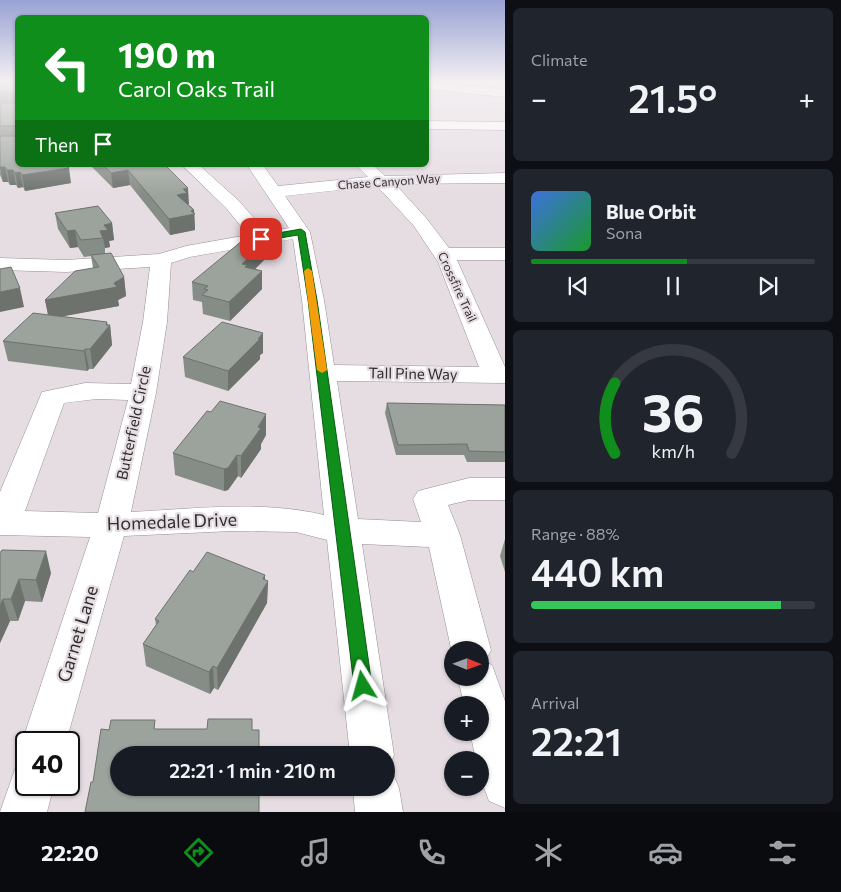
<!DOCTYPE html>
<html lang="en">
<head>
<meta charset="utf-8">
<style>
  body { margin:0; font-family:Commissioner,sans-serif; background:#20242c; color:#f1f3f6; height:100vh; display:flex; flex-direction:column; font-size:19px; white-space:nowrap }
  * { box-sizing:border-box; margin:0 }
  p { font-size:16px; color:#9ea1a6 }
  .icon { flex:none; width:28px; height:28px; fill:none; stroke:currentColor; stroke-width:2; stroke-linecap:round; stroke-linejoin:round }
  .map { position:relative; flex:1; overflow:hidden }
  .panel { display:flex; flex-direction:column; gap:8px; padding:8px; background:#0d0f14; width:336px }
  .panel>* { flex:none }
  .guide { position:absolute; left:15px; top:15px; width:414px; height:152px; border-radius:8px; box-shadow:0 1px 4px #0004; background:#0f8e1b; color:#fff; overflow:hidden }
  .needle { width:32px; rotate:91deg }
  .buttons { position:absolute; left:444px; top:641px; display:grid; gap:10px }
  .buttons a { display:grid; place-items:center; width:45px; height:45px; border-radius:50%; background:#171b24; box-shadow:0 1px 4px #0004; font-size:25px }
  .speed { position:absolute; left:15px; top:731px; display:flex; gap:10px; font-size:25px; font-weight:700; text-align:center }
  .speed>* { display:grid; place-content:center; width:65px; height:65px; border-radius:50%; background:#171b24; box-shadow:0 1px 4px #0004; line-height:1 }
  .speed .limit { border:2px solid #111; border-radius:8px; background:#fff; color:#111 }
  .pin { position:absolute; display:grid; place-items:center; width:42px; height:42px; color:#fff; margin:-21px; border-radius:10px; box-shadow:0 2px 8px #0006 }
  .me { position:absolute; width:55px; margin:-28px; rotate:352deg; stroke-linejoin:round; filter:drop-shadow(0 0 4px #0008) }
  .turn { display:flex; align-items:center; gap:18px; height:105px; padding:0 20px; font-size:22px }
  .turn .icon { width:65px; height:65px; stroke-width:2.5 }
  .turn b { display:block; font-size:35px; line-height:42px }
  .then { display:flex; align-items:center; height:48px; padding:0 20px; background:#0003; gap:10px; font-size:19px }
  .big { font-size:38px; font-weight:600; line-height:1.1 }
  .panel .widget { flex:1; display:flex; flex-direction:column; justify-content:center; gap:8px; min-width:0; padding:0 18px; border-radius:8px; background:#20242c }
  .panel .dial { align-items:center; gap:0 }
  .dial svg { height:130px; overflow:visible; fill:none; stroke:#363941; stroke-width:7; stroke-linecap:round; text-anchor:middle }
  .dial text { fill:#f1f3f6; stroke:none }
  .song { display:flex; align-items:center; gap:15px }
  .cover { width:60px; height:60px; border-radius:8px; background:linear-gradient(135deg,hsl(220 70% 55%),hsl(130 70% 35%)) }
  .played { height:5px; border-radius:2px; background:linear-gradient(90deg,#0f8e1b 55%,#363941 55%) }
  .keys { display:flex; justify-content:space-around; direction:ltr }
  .heat { display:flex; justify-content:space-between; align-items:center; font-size:28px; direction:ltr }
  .charge { height:8px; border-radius:4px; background:linear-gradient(90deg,#34c759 88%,#363941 0) }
  .trip { position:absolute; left:110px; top:746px; width:285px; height:50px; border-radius:25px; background:#171b24; box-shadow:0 1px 4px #0004; font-weight:600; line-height:50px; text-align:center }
  .tabs { display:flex; height:80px; justify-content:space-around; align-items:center; background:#090b0e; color:#9ea1a6 }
  .tabs .icon { width:35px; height:35px }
  .tabs .selected { color:#0f8e1b }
  .tabs b { font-size:22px; color:#f1f3f6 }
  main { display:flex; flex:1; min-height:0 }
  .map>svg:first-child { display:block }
</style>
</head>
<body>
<main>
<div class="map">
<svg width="505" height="812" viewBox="0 0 505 812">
  <rect width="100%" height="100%" fill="#e6dde3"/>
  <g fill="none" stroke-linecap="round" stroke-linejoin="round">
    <g stroke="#968e94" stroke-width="1">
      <path id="minor" d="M426,82L505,89V97L426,89Z
        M426,121L505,122V130L426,129Z
        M182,165H199L239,201L266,232L289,228L247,165H263L278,186L368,177L356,165H373L385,176L505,173V183L395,184L427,219L449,248H505V260H457L505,367V383L337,381L358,519L421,522L413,499L418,491L469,478H505V500H469L448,505L460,535L491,650L485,662L492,665L505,701V808L489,801L480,777V760H476L470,732H480V705H464L458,678H480V650H452V653L429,547L362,544L394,755L388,770L392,772L399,788L403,812H355L353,788H386V755H350L327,540L296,532L232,531L124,536L66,742H26V752L22,742L90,537L0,535V492L42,392L85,383L131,384L143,322L150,267L66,272L0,270V258L66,260L159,254L186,246L248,235L227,209ZM377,186L414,226L438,262L479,367L334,365L324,300L310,232L285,196ZM293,239L302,300L324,515C262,500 194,509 131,512L156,393L167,322L171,263L190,257ZM97,399L128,400L98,513L25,511L64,403Z
        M26,764V785H54L47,812H0L15,769Z"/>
    </g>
    <use href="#minor" fill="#fff" fill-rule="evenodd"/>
  </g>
  <path fill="#868c86" d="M0,81H18V165L71,183L25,191L23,187L18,188L16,185H10L8,182H3L0,175Z
    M90,165H165L189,204H188L194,210L195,230L170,235L130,185L113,188Z
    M55,213L112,223L114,240L109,241L110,247L105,248V254L124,277L126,296L118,300L119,306L62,316L110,325L112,345L93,369H89L87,371L8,361L3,341L48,315L45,300L93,268L91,256L84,257L78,247L70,248L58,229Z
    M265,242V259L255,269L262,271V289L230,321L203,314L202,302L193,300L192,282Z
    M263,333V353L260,355V359L228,391L185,377L183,357Z
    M387,403L505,405V462H467L464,455H396L385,413Z
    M266,435L261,444V449L241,478L238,476L228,490L224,491L175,475L173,453Z
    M505,539V572L500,556Z
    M0,552L51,573L42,602L25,601L18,621H10L0,643Z
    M193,572L265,575V580L268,581L267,603L218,690L214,688L210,694L146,666L143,644L156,625L155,619Z"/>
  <path fill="#6d726d" d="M0,167H5L8,182H3Z
    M69,168L71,183L25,191L22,175Z
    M7,170H13L16,185H10Z
    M128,170L130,185L113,188L111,173Z
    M20,172L23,187L18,188L15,173Z
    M188,188L189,204H187L177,195L183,189Z
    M194,210L195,230L170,235L169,219Z
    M112,223L114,240L109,241L110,247L105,248L103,238L100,231L104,225Z
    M75,230L78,247L70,248L67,231Z
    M265,242V259L248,276L242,264Z
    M262,271V289L230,321L229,302Z
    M124,277L126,296L118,300L119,306L49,319L45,300L114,283Z
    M20,288L24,307L0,312V292Z
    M107,322L108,328L110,325L112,345L93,369L90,349Z
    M263,333V353L260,355V359L228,391V371Z
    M85,349L89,369L87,371L84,351Z
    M266,414V435L261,444V449L241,478V456Z
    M237,455L238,476L228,490L224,491V469Z
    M46,551L51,573L42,602L36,580Z
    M265,575V585L268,581L267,603L218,690L217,668Z
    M19,579L25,601L18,621L11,599Z
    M3,599L10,621L0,643V606Z
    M213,666L214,688L210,694L209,672Z"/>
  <path fill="#9ca39c" stroke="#6d726d" d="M0,81H18V165H66L69,168L22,175L20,172L15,173L13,170H7L5,167H0V136H17V126H0V103H17V92H0Z
    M103,165H165L188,188L183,189L187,193L177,195L194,210L191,211L195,214L169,219L128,170L111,173Z
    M98,206L112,223L104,225L108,230L100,231L103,238L81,240L75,230L67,231L55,213Z
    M254,231L265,242L242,264L247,265L245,267L262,271L229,302L202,295L208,290L204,289L208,286L192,282Z
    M111,253L124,277L114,283L117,287L45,300L75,271L99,267L91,255Z
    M11,267L20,288L0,292V269Z
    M33,313L107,322L106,325H110L90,349H85L84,351L3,341Z
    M222,322L263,333L258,339H260L228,371L183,357Z
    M220,401L266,414L258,427L261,428L241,456L237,455L228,468L224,469L173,453L207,411L211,412Z
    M387,403L505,405V452L469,451L467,444L398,445Z
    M2,550L46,551L36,580L19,579L11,599H3L0,606V552H1Z
    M207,552L265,575L263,579L268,581L217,668L213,666L209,672L143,644L159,621L155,619L190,570L193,572Z
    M208,719H252V730H259V755H119V788H259V812H85L91,782H93L101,729L109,730L111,720H155L154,729H207Z"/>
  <linearGradient id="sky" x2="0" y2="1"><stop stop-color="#99a2d4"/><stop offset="0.42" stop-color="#f4f0f2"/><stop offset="1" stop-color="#f4f0f2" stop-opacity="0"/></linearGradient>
  <rect width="505" height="195" fill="url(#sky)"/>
  <path fill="#0f8e1b" stroke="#0a5c12" d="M301,229L305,232L317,300L372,686L369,691L363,694L357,691L354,686L308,300L298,235L261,241L257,239L261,236Z"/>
  <path fill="#f59e0b" d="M308,268L312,271L327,370L322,373L317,370L304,271Z"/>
  <g text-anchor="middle" stroke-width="4.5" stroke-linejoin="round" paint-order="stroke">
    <g font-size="12" fill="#302d30" stroke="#e6dde3">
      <text transform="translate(389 182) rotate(-4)" y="4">Chase Canyon Way</text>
      <text transform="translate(457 287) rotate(65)" y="4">Crossfire Trail</text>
    </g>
    <g font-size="15" fill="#302d30" stroke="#e6dde3">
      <text transform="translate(413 374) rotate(1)" y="5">Tall Pine Way</text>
      <text transform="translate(134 423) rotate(-78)" y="5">Butterfield Circle</text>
    </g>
    <g font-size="18" fill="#302d30" stroke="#e6dde3">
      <text transform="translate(172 522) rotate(-2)" y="6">Homedale Drive</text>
      <text transform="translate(78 634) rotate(-73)" y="6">Garnet Lane</text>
    </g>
  </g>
</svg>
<div class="buttons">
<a><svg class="needle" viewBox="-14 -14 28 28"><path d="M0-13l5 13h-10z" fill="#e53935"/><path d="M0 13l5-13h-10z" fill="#9ea1a6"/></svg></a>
<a>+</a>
<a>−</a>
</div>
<div class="speed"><div class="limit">40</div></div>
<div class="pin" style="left:261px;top:239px;background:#d93025"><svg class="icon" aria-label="arrive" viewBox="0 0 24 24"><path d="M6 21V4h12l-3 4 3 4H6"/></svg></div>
<svg class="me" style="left:363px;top:686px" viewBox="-20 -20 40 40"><path d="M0-17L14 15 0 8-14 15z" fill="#0f8e1b" stroke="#fff" stroke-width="4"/></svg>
<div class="trip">22:21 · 1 min · 210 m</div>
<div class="guide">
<div class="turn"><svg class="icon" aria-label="left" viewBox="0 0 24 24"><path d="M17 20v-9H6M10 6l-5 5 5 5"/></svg><div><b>190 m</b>Carol Oaks Trail</div></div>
<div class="then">Then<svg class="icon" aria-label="arrive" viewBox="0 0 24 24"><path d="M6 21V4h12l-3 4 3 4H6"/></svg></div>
</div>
</div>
<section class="panel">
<div class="widget"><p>Climate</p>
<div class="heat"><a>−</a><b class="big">21.5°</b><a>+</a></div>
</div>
<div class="widget">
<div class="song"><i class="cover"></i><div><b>Blue Orbit</b><p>Sona</p></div></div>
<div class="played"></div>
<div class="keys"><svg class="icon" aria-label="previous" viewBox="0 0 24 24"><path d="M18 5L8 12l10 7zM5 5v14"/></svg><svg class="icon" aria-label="pause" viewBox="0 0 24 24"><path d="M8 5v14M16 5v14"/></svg><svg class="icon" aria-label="next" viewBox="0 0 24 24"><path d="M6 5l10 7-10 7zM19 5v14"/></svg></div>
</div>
<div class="widget dial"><svg viewBox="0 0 100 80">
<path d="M14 69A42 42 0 1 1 86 69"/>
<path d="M14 69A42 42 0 0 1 14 26" stroke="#0f8e1b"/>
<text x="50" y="56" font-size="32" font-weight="700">36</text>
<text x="50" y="72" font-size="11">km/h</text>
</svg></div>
<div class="widget"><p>Range · 88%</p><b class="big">440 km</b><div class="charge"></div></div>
<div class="widget"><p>Arrival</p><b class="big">22:21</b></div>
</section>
</main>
<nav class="tabs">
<b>22:20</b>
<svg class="icon selected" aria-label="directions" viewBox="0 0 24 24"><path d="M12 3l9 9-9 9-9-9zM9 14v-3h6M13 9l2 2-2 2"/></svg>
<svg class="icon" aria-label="music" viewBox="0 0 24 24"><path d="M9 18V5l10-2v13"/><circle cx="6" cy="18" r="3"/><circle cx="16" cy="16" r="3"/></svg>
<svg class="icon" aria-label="phone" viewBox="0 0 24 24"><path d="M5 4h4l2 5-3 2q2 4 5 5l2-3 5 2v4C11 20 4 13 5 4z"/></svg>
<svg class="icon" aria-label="climate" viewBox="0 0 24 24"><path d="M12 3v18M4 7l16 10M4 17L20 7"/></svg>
<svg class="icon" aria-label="car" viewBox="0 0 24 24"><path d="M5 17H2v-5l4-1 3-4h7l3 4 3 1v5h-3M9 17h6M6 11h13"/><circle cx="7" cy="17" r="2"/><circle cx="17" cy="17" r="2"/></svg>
<svg class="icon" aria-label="filters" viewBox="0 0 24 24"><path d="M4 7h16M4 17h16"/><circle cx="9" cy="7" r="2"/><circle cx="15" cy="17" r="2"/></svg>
</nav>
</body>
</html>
